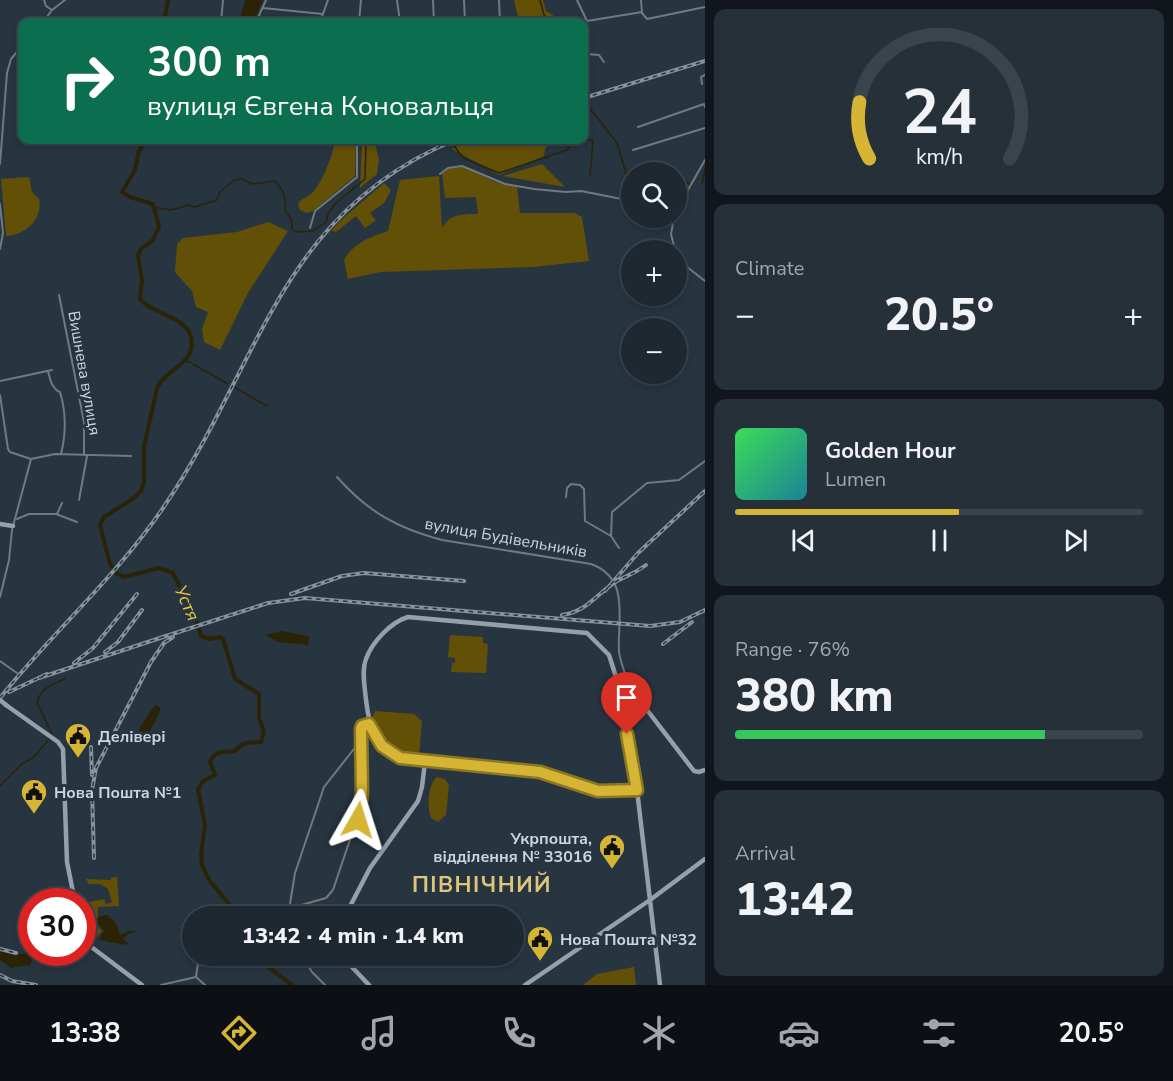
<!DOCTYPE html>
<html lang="en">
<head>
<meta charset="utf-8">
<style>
  body { margin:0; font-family:"Nunito Sans",sans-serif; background:#253039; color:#f1f3f6; height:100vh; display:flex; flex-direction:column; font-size:22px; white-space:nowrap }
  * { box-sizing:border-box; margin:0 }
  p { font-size:20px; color:#a0a6ab }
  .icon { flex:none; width:33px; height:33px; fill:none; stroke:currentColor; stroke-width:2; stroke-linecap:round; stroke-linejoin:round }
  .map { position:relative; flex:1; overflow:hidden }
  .side { display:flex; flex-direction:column; gap:9px; padding:9px; background:#10161b; width:468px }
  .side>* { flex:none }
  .guide { position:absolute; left:18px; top:18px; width:570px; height:126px; border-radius:12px; box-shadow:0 3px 9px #0003,0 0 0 2px #3b444d; background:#0b6e4f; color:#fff; overflow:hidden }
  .buttons { position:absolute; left:621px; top:162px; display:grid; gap:12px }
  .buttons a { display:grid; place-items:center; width:66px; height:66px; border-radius:50%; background:#1d2831; box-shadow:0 3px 9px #0003,0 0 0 2px #3b444d; font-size:30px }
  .speed { position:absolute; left:18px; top:888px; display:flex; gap:12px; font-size:30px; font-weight:700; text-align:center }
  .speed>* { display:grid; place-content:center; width:78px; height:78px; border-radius:50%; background:#1d2831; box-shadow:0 3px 9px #0003,0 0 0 2px #3b444d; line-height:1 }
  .speed .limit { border:9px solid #d22; background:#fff; color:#111 }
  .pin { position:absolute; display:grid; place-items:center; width:51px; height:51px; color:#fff; margin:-62px -26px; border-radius:50% 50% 50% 0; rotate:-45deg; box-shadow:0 0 6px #0007 }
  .pin .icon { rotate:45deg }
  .me { position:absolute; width:66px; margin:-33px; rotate:6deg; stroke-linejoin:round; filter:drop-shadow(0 0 4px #0008) }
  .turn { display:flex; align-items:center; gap:21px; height:126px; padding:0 30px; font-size:27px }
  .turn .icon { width:78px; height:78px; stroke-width:2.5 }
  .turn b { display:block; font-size:42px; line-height:51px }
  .big { font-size:45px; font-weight:800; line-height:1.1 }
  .side .widget { flex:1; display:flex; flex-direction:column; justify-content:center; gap:9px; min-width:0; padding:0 21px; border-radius:12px; background:#253039 }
  .side .dial { align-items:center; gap:0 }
  .dial svg { height:156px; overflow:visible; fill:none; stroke:#3b444d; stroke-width:7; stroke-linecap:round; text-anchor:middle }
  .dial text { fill:#f1f3f6; stroke:none }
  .song { display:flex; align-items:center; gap:18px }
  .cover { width:72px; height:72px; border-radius:9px; background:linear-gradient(135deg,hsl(130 70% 55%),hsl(190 70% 35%)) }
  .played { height:6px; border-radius:3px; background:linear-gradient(90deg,#d6b534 55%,#3b444d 55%) }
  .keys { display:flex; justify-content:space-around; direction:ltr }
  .heat { display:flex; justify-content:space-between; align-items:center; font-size:33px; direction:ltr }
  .charge { height:9px; border-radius:4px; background:linear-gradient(90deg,#34c759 76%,#3b444d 0) }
  .trip { position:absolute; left:182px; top:906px; width:342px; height:60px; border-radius:30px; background:#1d2831; box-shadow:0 3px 9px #0003,0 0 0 2px #3b444d; font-weight:800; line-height:60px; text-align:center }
  .dock { display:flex; height:96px; justify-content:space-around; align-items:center; background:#0c1014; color:#a0a6ab }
  .dock .icon { width:42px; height:42px }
  .dock .selected { color:#d6b534 }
  .dock b { font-size:27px; color:#f1f3f6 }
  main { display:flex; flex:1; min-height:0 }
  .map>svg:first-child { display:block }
</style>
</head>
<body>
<main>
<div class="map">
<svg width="705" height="985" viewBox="0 0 705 985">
  <rect width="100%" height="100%" fill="#273541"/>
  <path fill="#625006" d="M514,0H543L546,11L564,22H519Z
    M335,140H356L355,176L313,211L307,213L300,210L298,204C302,198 308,197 313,192C323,181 333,155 335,140Z
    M362,140H374L379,159L377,174L360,188Z
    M469,140H552L545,149L544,156L499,175L452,149Z
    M542,164L565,187L503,176Z
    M463,167L498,183L517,187L520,213H574L582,217L589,261L533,267L380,272L348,279L344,260C353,243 370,237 388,231L400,180L439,176L442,228C450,214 462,214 478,214L476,197L445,198L442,174L448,169Z
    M29,177L32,192L39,199C43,219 26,235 6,236L1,179Z
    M384,183L391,190L384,203L370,213L376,220L365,228L356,216L336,232L331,231L340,221Z
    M268,222L288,231L248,293L220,350L204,342L202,329L208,312L196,307L192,291L175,272L177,244L183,238L237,232Z
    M450,635L483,637V643L488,644L486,673L451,672L452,663H455V658L448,657Z
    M375,711L414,714L422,721L419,756C393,760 378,741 372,718Z
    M437,777L445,779L449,785L446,815L438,822L432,819C426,810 428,783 437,777Z
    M117,877L119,906L98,907V918H93V921L102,931L97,937L87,939L83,926L82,906L89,902L104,899L106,904L112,902L108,889L100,884H89L86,879L111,880V878Z
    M634,967L636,985H583L597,974Z"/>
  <path fill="#2b2305" d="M245,0H263L254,22H239Z
    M282,631L306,636L309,637L308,645L278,642L265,635Z
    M155,705L160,707V711L146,740L137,737L140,727Z
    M104,915H108L117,925L120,935L129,931H137L128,934L123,939L128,943L126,945L99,940L104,931L95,919Z
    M0,950L20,954L42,953L33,957L30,965L11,968L0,960Z"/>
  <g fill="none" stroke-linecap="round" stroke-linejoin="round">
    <path stroke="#2b2305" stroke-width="1.5" d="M540,0L544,15L553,22
      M584,101L617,143L628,180L632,183
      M584,138L593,141L590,175
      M450,140L463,158L499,173L567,150L576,140
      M676,183H688L692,186
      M702,184L705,169
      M154,207L171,210L189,205L195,207L217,200L219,193L234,180L242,179L252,184L275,181C283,189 287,198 285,210L292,221V229L296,232L313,231L326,222L328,214L335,204L365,179L366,140
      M185,360L191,363
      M193,364L228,384
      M234,387L267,406
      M52,734L37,702C43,685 52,686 66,678
      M0,786L22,764L34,757L49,739"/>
    <path stroke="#2b2305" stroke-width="4" d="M164,22L168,0
      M146,140L139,151L135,170L122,192L130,197L153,204L159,227L153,240L141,249L138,255L142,280L140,299C153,315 185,315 191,337C197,364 165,369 157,388L144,447V482L141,491L134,498L104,517L100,525L110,564L116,573L124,577L159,568L173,573L195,615L201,636L210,639L220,637L223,639L235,679L259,694V718L264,731L261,742C249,743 244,741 235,751C224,753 215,749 210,762L215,775L203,781L198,789L205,825L201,855L202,865L209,880L239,916
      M254,956L292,985"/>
    <path stroke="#72797f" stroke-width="2" d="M44,0L46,6L52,10
      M397,0L400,22
      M433,0L434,22
      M464,0L465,22
      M499,0L500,22
      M577,0L587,21L642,12
      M641,0L642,13L647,19L705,7
      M263,8L323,14
      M585,19L587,71
      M43,22L52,10L65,0
      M221,22L223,0
      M256,22L266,0
      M320,22L328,0
      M359,22L361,0
      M16,53L22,56
      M587,54L599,55L604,62
      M702,84L701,77L705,75
      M638,127L704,104L705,107
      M633,150L705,128
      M0,164L7,73L11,59L22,46
      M440,174L448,168L462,166L505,184L534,189L566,192L581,191L632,201
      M0,204L3,233L0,249
      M676,211L705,160
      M674,218L671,234L675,250
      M310,228L315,211L357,177V140
      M676,253L687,267L705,281
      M59,295L84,422V455
      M48,371C50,379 52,389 60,392C66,412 66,434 61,454
      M0,381L52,370
      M0,395L8,449L10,452L31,459
      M337,477C368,512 397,528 442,540L591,564C631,578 617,621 619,652C620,660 623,668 626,676
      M566,497L567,488L571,484L580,485L584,489L585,521L611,536
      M79,500L87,456
      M57,514L62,503
      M17,519L29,514H56L77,522
      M619,548L611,536L612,512L647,483L679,480L705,461
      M0,597L9,560L12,530L31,459L55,454L131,456
      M0,661L17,673
      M291,908L326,898L333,890L361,807V726L369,724
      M201,916V911
      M288,916L295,873L324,787L361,740
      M302,956L312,972L325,985
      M196,977L205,985
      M161,985L196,977L199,956"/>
    <path stroke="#95a0aa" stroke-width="4.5" d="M0,524L13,526
      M620,680L616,677L609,655L587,633L408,617C391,622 372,642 366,659C362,669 364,681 365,691C368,721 371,744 400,758L540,772L598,791L637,790
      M620,680L623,713L637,790L660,985
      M620,680L626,676L644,706L694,771L699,772L705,770
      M6,705L58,742L63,749L67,862L75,902
      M345,916L370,868L418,801L422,787L425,762
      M82,932L90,946L142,985
      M347,956L352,967L369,985
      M525,985L650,900L705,859"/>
    <g stroke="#88929c" stroke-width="4">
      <path id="rail" d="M584,98L705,61
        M605,591L638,553L705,491
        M291,594L342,576L364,573L464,581
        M562,615C587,612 597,593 617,581C628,575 634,574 646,565
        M160,638L268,603L305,598L650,626L680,622L705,610
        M663,644L692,622
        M105,652L118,642L142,610
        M74,663L93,648L137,594
        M39,678L166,636
        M9,692L47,674
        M0,698C52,633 116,577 163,508C260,367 278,213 455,140
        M91,747L92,775
        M94,858L92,790L96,768L151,662L164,643L173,637
        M0,949L16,953
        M0,975L12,981L36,985"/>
    </g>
    <use href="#rail" stroke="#273541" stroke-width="1.5" stroke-dasharray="4.5" stroke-linecap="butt"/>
    <path stroke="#95a0aa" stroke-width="4.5" d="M0,700L6,705"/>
  </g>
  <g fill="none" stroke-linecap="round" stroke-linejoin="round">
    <g stroke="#8b7622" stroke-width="15">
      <path id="route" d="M358,820L362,794L361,729L362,726L369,724L382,746L400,758L540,772L598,791L637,790L627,734"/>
    </g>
    <use href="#route" stroke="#d6b534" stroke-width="10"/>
  </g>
  <defs>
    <g id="civic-pin" transform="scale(1.35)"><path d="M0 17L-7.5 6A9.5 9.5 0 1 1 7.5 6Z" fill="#d6b534" stroke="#273541"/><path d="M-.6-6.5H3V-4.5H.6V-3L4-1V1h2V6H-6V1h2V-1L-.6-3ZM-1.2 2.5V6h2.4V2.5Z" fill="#111"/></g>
  </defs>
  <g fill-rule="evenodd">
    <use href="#civic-pin" x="78" y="736"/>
    <use href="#civic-pin" x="34" y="792"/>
    <use href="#civic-pin" x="612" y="847"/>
    <use href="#civic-pin" x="540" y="939"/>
  </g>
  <g text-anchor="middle" stroke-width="6" stroke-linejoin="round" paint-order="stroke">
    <g font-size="16" fill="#cdd5dd" stroke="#273541">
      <text transform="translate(85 373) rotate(80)" y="6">Вишнева вулиця</text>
      <text transform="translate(506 537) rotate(10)" y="6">вулиця Будівельників</text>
    </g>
    <g font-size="16" font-weight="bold" fill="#cdd5dd" stroke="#273541" text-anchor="start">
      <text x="98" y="742">Делівері</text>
      <text x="54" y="798">Нова Пошта №1</text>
      <text x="592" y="844" text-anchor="end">Укрпошта,<tspan x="592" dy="18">відділення № 33016</tspan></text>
      <text x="560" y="945">Нова Пошта №32</text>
    </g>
    <g font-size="18" font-style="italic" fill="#e7c544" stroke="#273541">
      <text transform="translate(187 603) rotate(66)" y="6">Устя</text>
    </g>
    <g font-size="22" font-weight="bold" letter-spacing="1.5" fill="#ddc67a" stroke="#273541">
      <text x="482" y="892">ПІВНІЧНИЙ</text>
    </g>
  </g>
</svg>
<div class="buttons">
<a><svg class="icon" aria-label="search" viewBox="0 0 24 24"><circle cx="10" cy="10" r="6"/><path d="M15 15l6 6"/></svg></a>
<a>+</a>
<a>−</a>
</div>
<div class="speed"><div class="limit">30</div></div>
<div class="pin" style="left:627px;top:734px;background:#d93025"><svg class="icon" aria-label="arrive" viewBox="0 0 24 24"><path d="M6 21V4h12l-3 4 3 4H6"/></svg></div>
<svg class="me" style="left:358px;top:820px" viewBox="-20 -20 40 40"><path d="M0-17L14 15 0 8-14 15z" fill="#d6b534" stroke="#fff" stroke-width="4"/></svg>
<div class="trip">13:42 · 4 min · 1.4 km</div>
<div class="guide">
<div class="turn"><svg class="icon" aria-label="right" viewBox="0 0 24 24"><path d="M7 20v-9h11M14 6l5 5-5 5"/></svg><div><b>300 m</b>вулиця Євгена Коновальця</div></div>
</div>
</div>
<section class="side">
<div class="widget dial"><svg viewBox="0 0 100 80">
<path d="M14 69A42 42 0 1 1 86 69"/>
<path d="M14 69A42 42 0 0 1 9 40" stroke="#d6b534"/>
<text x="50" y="56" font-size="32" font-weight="700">24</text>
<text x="50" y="72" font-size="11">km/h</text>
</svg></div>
<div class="widget"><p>Climate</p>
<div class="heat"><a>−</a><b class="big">20.5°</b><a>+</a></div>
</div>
<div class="widget">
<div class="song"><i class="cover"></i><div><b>Golden Hour</b><p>Lumen</p></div></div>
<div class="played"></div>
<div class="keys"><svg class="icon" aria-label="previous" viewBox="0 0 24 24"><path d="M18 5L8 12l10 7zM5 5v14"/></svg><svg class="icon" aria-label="pause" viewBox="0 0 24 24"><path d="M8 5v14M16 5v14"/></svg><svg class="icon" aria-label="next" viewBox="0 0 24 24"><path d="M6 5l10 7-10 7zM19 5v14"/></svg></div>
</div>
<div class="widget"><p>Range · 76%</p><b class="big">380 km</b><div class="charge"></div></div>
<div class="widget"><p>Arrival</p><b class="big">13:42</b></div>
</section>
</main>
<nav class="dock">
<b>13:38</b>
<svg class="icon selected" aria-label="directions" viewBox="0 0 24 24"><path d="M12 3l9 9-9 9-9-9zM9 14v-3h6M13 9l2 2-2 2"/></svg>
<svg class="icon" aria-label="music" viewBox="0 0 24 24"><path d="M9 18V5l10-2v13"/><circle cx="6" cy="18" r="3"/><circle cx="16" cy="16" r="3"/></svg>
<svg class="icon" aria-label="phone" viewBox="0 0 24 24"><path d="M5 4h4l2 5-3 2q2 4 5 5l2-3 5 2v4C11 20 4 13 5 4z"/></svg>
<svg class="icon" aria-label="climate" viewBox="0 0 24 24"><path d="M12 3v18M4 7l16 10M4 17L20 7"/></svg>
<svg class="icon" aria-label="car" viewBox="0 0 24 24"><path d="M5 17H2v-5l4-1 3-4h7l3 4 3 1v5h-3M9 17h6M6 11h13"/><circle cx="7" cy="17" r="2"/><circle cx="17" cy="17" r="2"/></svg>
<svg class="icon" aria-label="filters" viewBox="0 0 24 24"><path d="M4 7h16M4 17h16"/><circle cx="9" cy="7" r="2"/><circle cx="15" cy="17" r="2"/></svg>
<b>20.5°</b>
</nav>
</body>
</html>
